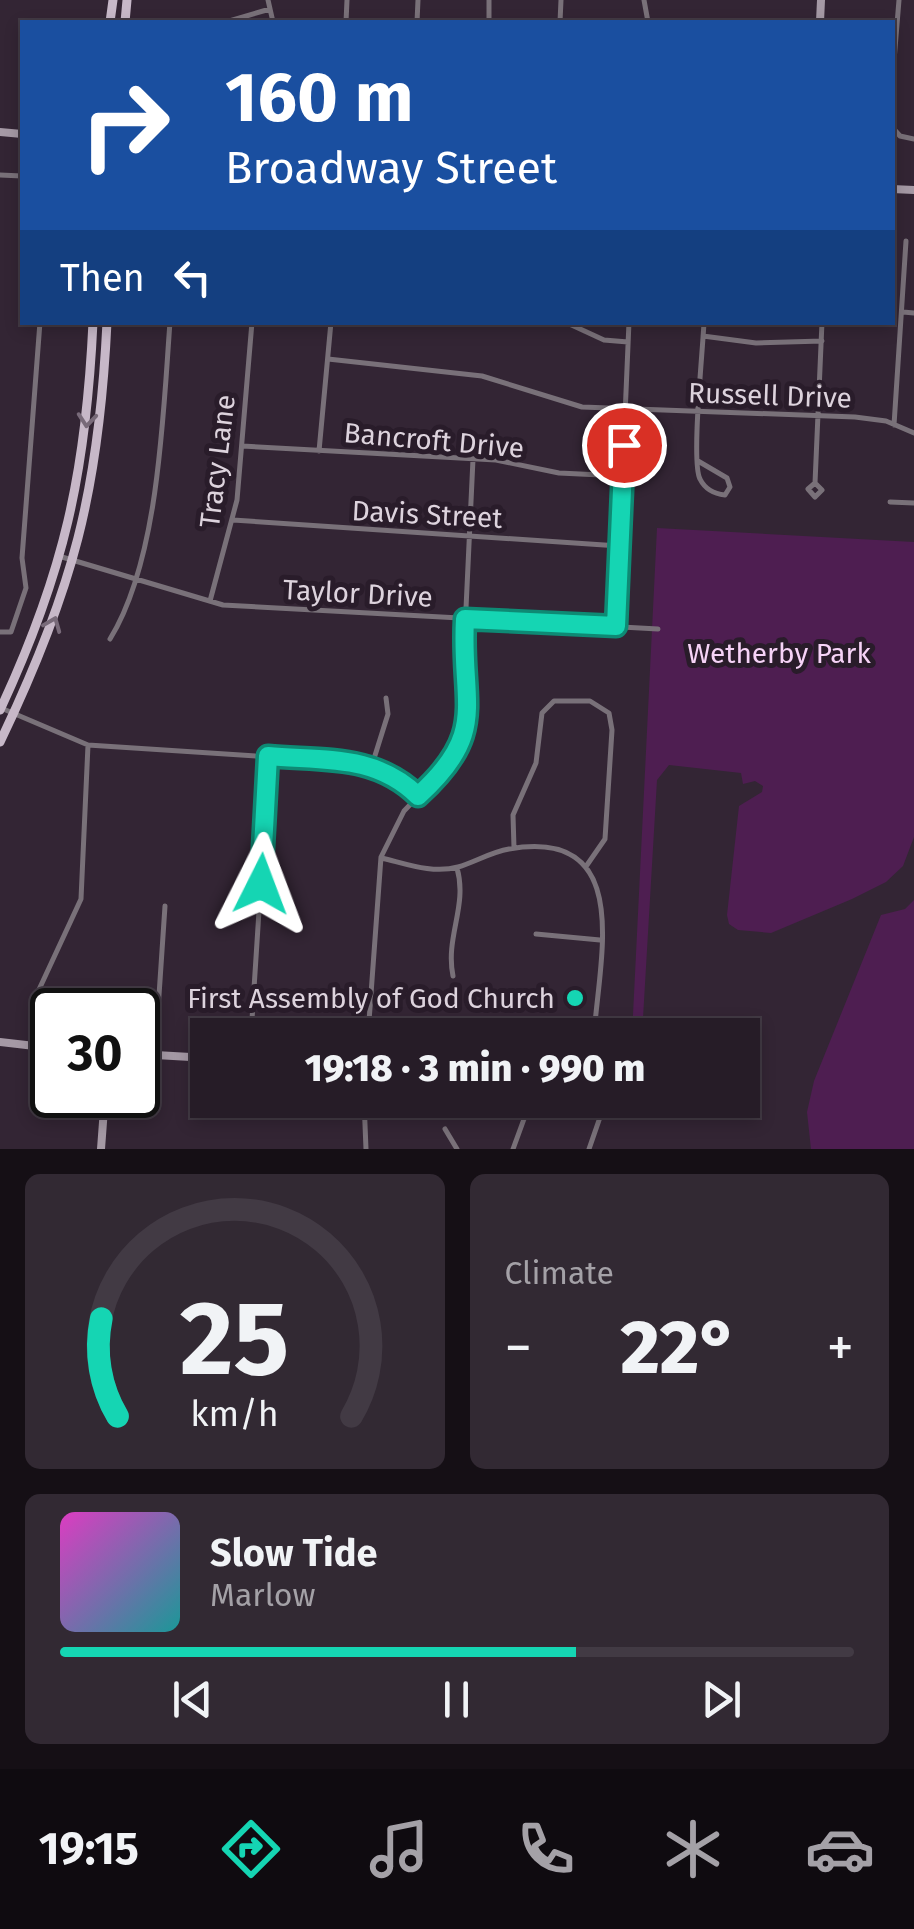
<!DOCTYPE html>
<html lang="en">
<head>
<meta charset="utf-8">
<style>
  body { margin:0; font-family:"Fira Sans",sans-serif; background:#322933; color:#f1f3f6; height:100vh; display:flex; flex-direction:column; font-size:38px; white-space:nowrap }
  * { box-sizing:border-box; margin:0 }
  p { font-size:32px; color:#a4a1a7 }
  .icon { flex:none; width:55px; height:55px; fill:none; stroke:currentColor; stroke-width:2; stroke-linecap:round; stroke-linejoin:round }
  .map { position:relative; height:1149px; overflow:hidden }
  .details { display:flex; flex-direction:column; gap:25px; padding:25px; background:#150f15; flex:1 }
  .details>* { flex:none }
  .guide { position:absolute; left:20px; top:20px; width:875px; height:305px; border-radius:0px; box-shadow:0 5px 15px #0003,0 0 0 2px #423a44; background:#1a4fa0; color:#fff; overflow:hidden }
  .speed { position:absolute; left:30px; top:988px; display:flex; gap:20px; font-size:50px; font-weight:700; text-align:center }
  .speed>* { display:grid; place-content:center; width:130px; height:130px; border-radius:50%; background:#261c27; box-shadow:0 5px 15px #0003,0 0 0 2px #423a44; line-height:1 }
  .speed .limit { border:5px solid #111; border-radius:15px; background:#fff; color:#111 }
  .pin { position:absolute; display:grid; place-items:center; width:85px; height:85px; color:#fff; margin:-42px; border:5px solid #fff; border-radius:50%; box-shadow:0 2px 10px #0007 }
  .me { position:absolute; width:110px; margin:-55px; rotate:3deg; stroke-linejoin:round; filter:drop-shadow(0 0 8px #0008) }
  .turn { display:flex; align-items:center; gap:35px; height:210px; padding:0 40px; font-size:45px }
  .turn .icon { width:130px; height:130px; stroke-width:2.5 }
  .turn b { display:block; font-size:70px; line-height:85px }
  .then { display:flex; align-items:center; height:95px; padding:0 40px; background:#0003; gap:20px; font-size:38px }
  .big { font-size:75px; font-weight:800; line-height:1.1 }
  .details .card { flex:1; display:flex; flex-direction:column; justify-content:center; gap:15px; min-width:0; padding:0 35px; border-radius:15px; background:#322933 }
  .details .dial { align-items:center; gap:0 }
  .dial svg { height:260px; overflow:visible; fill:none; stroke:#423a44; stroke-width:7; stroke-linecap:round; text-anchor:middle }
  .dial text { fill:#f1f3f6; stroke:none }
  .song { display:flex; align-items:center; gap:30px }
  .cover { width:120px; height:120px; border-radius:15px; background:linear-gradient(135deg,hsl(310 70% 55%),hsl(180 70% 35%)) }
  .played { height:10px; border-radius:5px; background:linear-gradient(90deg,#15d5b3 65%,#423a44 65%) }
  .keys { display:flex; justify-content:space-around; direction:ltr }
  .heat { display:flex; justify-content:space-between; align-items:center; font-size:55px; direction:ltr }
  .details .tiles { flex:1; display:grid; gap:25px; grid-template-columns:1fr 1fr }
  .card:last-child { grid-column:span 2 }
  .trip { position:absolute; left:190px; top:1018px; width:570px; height:100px; border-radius:0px; background:#261c27; box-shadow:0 5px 15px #0003,0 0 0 2px #423a44; font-weight:800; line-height:100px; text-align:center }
  .tabs { display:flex; height:160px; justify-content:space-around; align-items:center; background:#0f0b10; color:#a4a1a7 }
  .tabs .icon { width:70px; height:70px }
  .tabs .active { color:#15d5b3 }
  .tabs b { font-size:45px; color:#f1f3f6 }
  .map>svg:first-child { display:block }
</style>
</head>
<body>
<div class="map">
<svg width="914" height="1149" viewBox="0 0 914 1149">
  <rect width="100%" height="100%" fill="#332534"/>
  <path fill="#4e1e51" d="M657,528L914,542V837L903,866L886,882L852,899L771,933L738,930L729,924L727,915L739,806L762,792L763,786L755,781L743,784L741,773L669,765L657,780L642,1035H632Z
    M914,900V1149H811L807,1112L814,1081L881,915L905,909Z"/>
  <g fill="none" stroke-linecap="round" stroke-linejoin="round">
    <path stroke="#797179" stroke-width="5" d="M268,0L273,22
      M644,0L648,22
      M226,22L270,9
      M346,22L347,0
      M417,22L418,0
      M489,22V0
      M560,22L561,0
      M892,85L899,0
      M892,127L900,136L914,139
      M0,175L22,176
      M903,312L914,313
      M565,322L604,340L628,342
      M703,336L756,343L822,341
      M328,359L482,376L582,407L855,417L886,421L914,433
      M894,425L906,241
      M242,446L496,460L559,473L622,476
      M319,451L331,322
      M698,461L727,478L730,487L725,495C715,494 705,489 700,479C691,462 703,349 704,322
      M815,497L808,489L815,483L822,322
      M815,497L822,490L815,483
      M890,502L914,503
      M233,520L619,546
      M62,557L223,605L658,629
      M210,601L237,500L252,322
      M616,626L629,322
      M0,632H11L26,588L22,558L40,322
      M110,639C159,560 163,414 170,322
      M1,708L88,745L362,763L395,776L418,796
      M372,765L388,714L386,698
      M514,848L513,815L536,763L542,713L554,701H590L609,713L612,730L605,839L587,865
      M382,858C407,864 433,874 458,867C475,862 491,852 509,849C635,827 599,959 594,1035
      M536,934L600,940
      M453,976C445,937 468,906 457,868
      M36,996L81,899L88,745
      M251,1035L269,756
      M368,1035L381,857L404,811L456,757L467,728L464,651L473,459
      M507,1035L518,1020
      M155,1055L165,906
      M364,1100L366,1149
      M445,1129L457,1149
      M513,1149L524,1119L544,1100
      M589,1149L606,1100"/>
    <path stroke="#a599a5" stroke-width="8" d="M820,22L821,0
      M0,132L22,134
      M892,189L914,190
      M0,1042L52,1048
      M138,1054L208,1058
      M101,1149L105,1095"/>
    <path stroke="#c7b8c8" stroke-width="9" d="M110,22L113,0
      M125,22L127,0
      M0,710C64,573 86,473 93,322
      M0,742C73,590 99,491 107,322"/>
  </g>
  <defs><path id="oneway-chevron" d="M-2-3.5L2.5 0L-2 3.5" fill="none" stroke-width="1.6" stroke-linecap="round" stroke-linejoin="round" transform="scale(2.5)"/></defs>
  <g stroke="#786a79">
    <use href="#oneway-chevron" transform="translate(87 420) rotate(95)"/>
    <use href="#oneway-chevron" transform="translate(53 624) rotate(-68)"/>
  </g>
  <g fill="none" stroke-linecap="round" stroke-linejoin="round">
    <g stroke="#0e8a74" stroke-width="25">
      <path id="route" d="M261,884L268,756C324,761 375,754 418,796C490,731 460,704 465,619L616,626L624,445"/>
    </g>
    <use href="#route" stroke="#15d5b3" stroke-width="18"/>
  </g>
  <circle fill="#15d5b3" stroke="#291c2a" stroke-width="4" cx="575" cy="998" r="10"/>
  <g text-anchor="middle" stroke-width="10" stroke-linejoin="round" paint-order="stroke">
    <g font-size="28" fill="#ddd3dd" stroke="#291c2a">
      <text transform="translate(770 395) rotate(2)" y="10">Russell Drive</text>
      <text transform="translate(434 440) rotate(5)" y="10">Bancroft Drive</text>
      <text transform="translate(217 461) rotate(-83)" y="10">Tracy Lane</text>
      <text transform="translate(427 514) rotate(3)" y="10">Davis Street</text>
      <text transform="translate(358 593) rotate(3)" y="10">Taylor Drive</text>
    </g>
    <g font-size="28" fill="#f6d3f7" stroke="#291c2a">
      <text x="779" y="663">Wetherby Park</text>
    </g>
    <g font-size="28" fill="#ddd3dd" stroke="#291c2a" text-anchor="end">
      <text x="555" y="1008">First Assembly of God Church</text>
    </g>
  </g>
</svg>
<div class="speed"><div class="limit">30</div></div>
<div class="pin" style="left:624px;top:445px;background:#d93025"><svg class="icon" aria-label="arrive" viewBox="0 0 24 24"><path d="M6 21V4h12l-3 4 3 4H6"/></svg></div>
<svg class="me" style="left:261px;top:884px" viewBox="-20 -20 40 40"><path d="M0-17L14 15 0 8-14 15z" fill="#15d5b3" stroke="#fff" stroke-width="4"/></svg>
<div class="trip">19:18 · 3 min · 990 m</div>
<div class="guide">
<div class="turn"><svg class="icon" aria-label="right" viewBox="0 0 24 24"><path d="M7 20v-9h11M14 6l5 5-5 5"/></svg><div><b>160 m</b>Broadway Street</div></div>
<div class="then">Then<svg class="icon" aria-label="left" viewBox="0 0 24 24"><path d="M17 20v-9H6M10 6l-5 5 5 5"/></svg></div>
</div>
</div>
<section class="details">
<div class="tiles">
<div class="card dial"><svg viewBox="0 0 100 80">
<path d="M14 69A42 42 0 1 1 86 69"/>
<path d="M14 69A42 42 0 0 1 9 39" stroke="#15d5b3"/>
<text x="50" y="56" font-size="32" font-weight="700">25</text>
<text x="50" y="72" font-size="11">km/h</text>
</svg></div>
<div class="card"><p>Climate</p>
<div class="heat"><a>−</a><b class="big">22°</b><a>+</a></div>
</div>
<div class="card">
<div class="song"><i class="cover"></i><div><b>Slow Tide</b><p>Marlow</p></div></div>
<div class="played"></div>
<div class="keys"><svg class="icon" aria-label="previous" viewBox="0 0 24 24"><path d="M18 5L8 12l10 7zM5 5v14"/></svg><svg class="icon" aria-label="pause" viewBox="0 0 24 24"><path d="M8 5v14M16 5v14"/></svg><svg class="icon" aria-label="next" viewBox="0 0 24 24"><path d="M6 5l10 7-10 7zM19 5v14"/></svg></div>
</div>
</div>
</section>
<nav class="tabs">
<b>19:15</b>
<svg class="icon active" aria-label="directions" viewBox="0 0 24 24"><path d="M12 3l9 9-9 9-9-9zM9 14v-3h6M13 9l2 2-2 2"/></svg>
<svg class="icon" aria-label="music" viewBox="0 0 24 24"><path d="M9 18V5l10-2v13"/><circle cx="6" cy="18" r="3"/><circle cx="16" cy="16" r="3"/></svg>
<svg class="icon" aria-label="phone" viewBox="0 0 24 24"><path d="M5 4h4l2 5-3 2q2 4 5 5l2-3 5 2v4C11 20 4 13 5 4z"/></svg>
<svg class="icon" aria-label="climate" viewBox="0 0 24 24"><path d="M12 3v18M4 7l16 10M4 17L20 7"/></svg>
<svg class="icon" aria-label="car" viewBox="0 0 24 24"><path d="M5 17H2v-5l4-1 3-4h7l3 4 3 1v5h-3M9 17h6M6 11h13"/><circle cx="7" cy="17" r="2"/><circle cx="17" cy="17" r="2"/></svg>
</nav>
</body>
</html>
